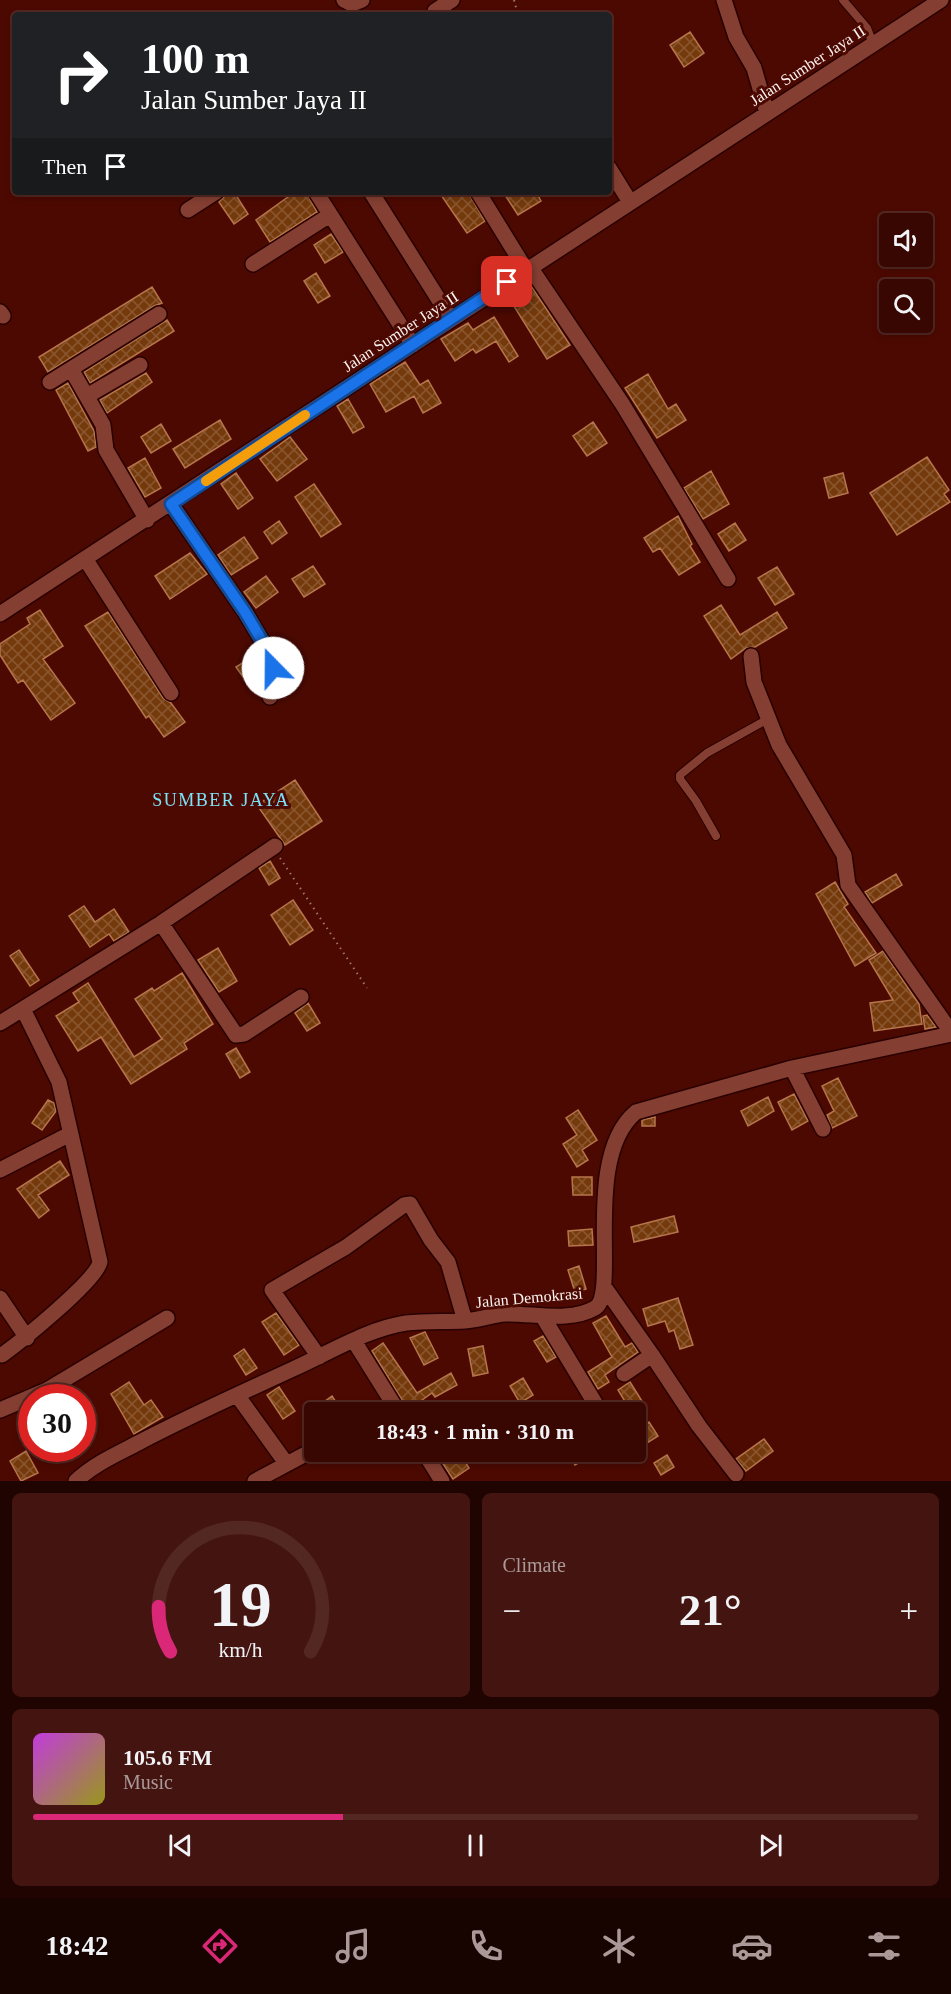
<!DOCTYPE html>
<html lang="en">
<head>
<meta charset="utf-8">
<style>
  body { margin:0; font-family:"Times New Roman",serif; background:#441510; color:#f1f3f6; height:100vh; display:flex; flex-direction:column; font-size:22px; white-space:nowrap }
  * { box-sizing:border-box; margin:0 }
  p { font-size:20px; color:#ab9999 }
  .icon { flex:none; width:33px; height:33px; fill:none; stroke:currentColor; stroke-width:2; stroke-linecap:round; stroke-linejoin:round }
  .map { position:relative; height:1481px; overflow:hidden }
  .side { display:flex; flex-direction:column; gap:12px; padding:12px; background:#1f0401; flex:1 }
  .side>* { flex:none }
  .guide { position:absolute; left:12px; top:12px; width:600px; height:183px; border-radius:6px; box-shadow:0 3px 9px #0003,0 0 0 2px #532823; background:#202124; color:#fff; overflow:hidden }
  .buttons { position:absolute; left:879px; top:213px; display:grid; gap:12px }
  .buttons a { display:grid; place-items:center; width:54px; height:54px; border-radius:6px; background:#390701; box-shadow:0 3px 9px #0003,0 0 0 2px #532823; font-size:30px }
  .speed { position:absolute; left:18px; top:1384px; display:flex; gap:12px; font-size:30px; font-weight:700; text-align:center }
  .speed>* { display:grid; place-content:center; width:78px; height:78px; border-radius:50%; background:#390701; box-shadow:0 3px 9px #0003,0 0 0 2px #532823; line-height:1 }
  .speed .limit { border:9px solid #d22; background:#fff; color:#111 }
  .pin { position:absolute; display:grid; place-items:center; width:51px; height:51px; color:#fff; margin:-26px; border-radius:12px; box-shadow:0 3px 9px #0006 }
  .me { position:absolute; width:66px; margin:-33px; rotate:338deg; stroke-linejoin:round; filter:drop-shadow(0 0 4px #0008) }
  .turn { display:flex; align-items:center; gap:21px; height:126px; padding:0 30px; font-size:27px }
  .turn .icon { width:78px; height:78px; stroke-width:2.5 }
  .turn b { display:block; font-size:42px; line-height:51px }
  .then { display:flex; align-items:center; height:57px; padding:0 30px; background:#0003; gap:12px; font-size:22px }
  .big { font-size:45px; font-weight:700; line-height:1.1 }
  .side .card { flex:1; display:flex; flex-direction:column; justify-content:center; gap:9px; min-width:0; padding:0 21px; border-radius:9px; background:#441510 }
  .side .dial { align-items:center; gap:0 }
  .dial svg { height:156px; overflow:visible; fill:none; stroke:#532823; stroke-width:7; stroke-linecap:round; text-anchor:middle }
  .dial text { fill:#f1f3f6; stroke:none }
  .song { display:flex; align-items:center; gap:18px }
  .cover { width:72px; height:72px; border-radius:9px; background:linear-gradient(135deg,hsl(290 70% 55%),hsl(60 70% 35%)) }
  .played { height:6px; border-radius:3px; background:linear-gradient(90deg,#db2777 35%,#532823 35%) }
  .keys { display:flex; justify-content:space-around; direction:ltr }
  .heat { display:flex; justify-content:space-between; align-items:center; font-size:33px; direction:ltr }
  .side .tiles { flex:1; display:grid; gap:12px; grid-template-columns:1fr 1fr }
  .card:last-child { grid-column:span 2 }
  .trip { position:absolute; left:304px; top:1402px; width:342px; height:60px; border-radius:6px; background:#390701; box-shadow:0 3px 9px #0003,0 0 0 2px #532823; font-weight:700; line-height:60px; text-align:center }
  .tab-bar { display:flex; height:96px; justify-content:space-around; align-items:center; background:#170300; color:#ab9999 }
  .tab-bar .icon { width:42px; height:42px }
  .tab-bar .selected { color:#db2777 }
  .tab-bar b { font-size:27px; color:#f1f3f6 }
  .map>svg:first-child { display:block }
</style>
</head>
<body>
<div class="map">
<svg width="951" height="1481" viewBox="0 0 951 1481">
  <defs>
    <pattern id="building-cross-hatch" width="8" height="8" patternUnits="userSpaceOnUse" patternTransform="scale(1.5)"><rect width="8" height="8" fill="#753a0c"/><path d="M0 0l8 8M0 8l8-8" fill="none" stroke="#8a5730"/></pattern>
  </defs>
  <rect width="100%" height="100%" fill="#4c0901"/>
  <path fill="url(#building-cross-hatch)" stroke="#b6754c" stroke-width="1.5" d="M690,32L704,53L684,67L670,45Z
    M229,192H234L248,214L234,224L219,202Z
    M295,192H306L317,212L270,242L256,220Z
    M439,192H468L485,221L467,233Z
    M503,192H536L541,201L518,215Z
    M331,234L343,252L325,263L314,245Z
    M316,273L330,296L318,303L304,281Z
    M528,281L570,345L547,359L507,295Z
    M152,287L162,303L154,306L48,372L39,357Z
    M494,317L518,356L509,362L496,341L476,353L473,349L455,361L441,339L468,323L473,330Z
    M167,320L174,331L90,383L84,372Z
    M405,362L420,385L428,380L441,403L423,413L414,396L386,412L370,384Z
    M146,373L152,382L107,413L100,400Z
    M648,374L668,409L676,404L686,420L657,438L625,388Z
    M68,383L94,431L96,447L88,451L56,390Z
    M348,399L364,427L353,433L337,406Z
    M220,420L231,439L185,468L173,449Z
    M593,422L607,443L587,456L573,436Z
    M161,424L171,441L151,453L141,437Z
    M290,437L307,459L277,481L260,459Z
    M927,457L949,490L944,494L950,502L897,535L870,493Z
    M145,458L161,488L145,497L128,468Z
    M711,471L729,504L703,519L684,488Z
    M236,473L253,498L238,509L221,484Z
    M843,473L848,493L829,498L824,478Z
    M314,484L341,524L321,537L295,497Z
    M678,516L692,544L690,546L700,562L679,575L660,548L653,552L644,538Z
    M279,521L287,533L272,544L264,532Z
    M735,523L746,540L729,551L718,534Z
    M244,537L258,558L231,575L218,555Z
    M190,553L207,574L170,599L155,576Z
    M313,566L325,584L304,597L292,579Z
    M777,567L794,594L775,605L758,578Z
    M266,576L278,592L256,608L244,592Z
    M721,605L740,635L777,612L787,628L755,647L746,648L731,659L704,616Z
    M40,610L63,646L43,659L75,703L51,720L23,680L18,683L0,655V644L30,624L27,618Z
    M108,612L163,698L171,703L185,722L164,737L149,716L146,718L85,626Z
    M258,653L262,664L243,677L236,667Z
    M295,780L322,821L285,845L257,805Z
    M270,861L280,878L269,885L259,868Z
    M896,874L902,885L872,903L865,892Z
    M835,882L848,904L844,907L876,953L855,966L816,894Z
    M293,900L313,930L290,945L271,915Z
    M84,906L95,922L114,909L129,932L114,941L109,934L90,947L69,916Z
    M218,948L237,981L219,992L198,960Z
    M19,950L39,980L30,986L10,956Z
    M883,951L919,1004L922,1024L874,1031L870,1003L893,1000L869,960Z
    M182,973L213,1024L184,1043L187,1049L131,1084L101,1037L78,1051L56,1016L79,1002L73,993L88,983L134,1057L162,1039L135,999L152,988L154,991Z
    M308,1003L320,1023L307,1031L295,1013Z
    M927,1015L936,1027L925,1029L923,1016Z
    M236,1048L250,1072L240,1078L226,1054Z
    M838,1078L857,1116L832,1128L827,1115L834,1111L822,1086Z
    M794,1094L808,1121L792,1130L778,1102Z
    M768,1097L774,1111L748,1126L741,1111Z
    M48,1100L54,1103L56,1111L42,1130L32,1123Z
    M578,1110L597,1140L582,1150L588,1160L577,1167L563,1144L577,1135L566,1118Z
    M655,1117V1126H642V1120Z
    M60,1161L69,1175L38,1195L49,1210L39,1218L17,1189Z
    M572,1177H592V1195H573Z
    M674,1216L678,1232L634,1242L631,1227Z
    M592,1229L593,1245L569,1246L568,1231Z
    M579,1266L586,1289L575,1292L568,1270Z
    M678,1298L693,1345L680,1349L674,1330L669,1332L665,1321L648,1326L643,1309Z
    M276,1313L299,1345L284,1355L262,1322Z
    M606,1316L625,1347L632,1343L638,1352L605,1375L609,1382L598,1389L588,1372L612,1357L593,1323Z
    M425,1332L438,1358L424,1365L410,1338Z
    M543,1336L556,1357L547,1362L534,1341Z
    M383,1343L417,1393L451,1373L457,1385L435,1397L432,1393L408,1410L372,1351Z
    M483,1346L488,1373L473,1376L468,1349Z
    M244,1349L257,1368L246,1375L234,1356Z
    M523,1378L533,1395L520,1403L510,1386Z
    M129,1382L144,1405L151,1400L163,1417L134,1434L111,1394Z
    M630,1382L645,1406L641,1408L644,1413H632L618,1390Z
    M279,1387L295,1411L283,1419L267,1395Z
    M332,1396L343,1413H321L317,1407Z
    M566,1401L574,1413H546Z
    M649,1422L658,1436L636,1450V1430Z
    M764,1439L773,1451L746,1471L736,1459Z
    M26,1451L38,1473L21,1481L10,1461Z
    M435,1452H459L469,1468L453,1479Z
    M567,1452H597L575,1465Z
    M667,1455L674,1467L661,1475L654,1463Z"/>
  <g fill="none" stroke-linecap="round" stroke-linejoin="round">
    <g stroke="#290000" stroke-width="10">
      <path id="lane" d="M843,0L867,28L873,44
        M716,836L696,801L680,779V775L707,753L768,719"/>
    </g>
    <g stroke="#290000" stroke-width="18">
      <path id="street" d="M344,0L352,4L362,0
        M724,0L736,37L754,68L767,113
        M435,11L452,0
        M609,168L630,202
        M316,192L413,345
        M371,192L451,319
        M478,192L526,270
        M188,210L216,192
        M253,264L330,215
        M530,267L623,405L728,579
        M0,312L3,316
        M71,369L103,425L106,450L147,520
        M50,382L159,314
        M87,396L140,365
        M171,504L245,612L271,656L273,668L270,697
        M86,560L171,693
        M0,614L941,0
        M751,656L754,682L779,745L844,855L848,885L951,1032
        M161,923L236,1035L244,1034L301,997
        M0,1023L161,923L275,846
        M792,1068L823,1129
        M0,1170L70,1134
        M605,1288L652,1355L624,1374
        M0,1298L27,1338
        M543,1317L601,1413
        M354,1341L399,1413
        M2,1355C20,1342 96,1281 100,1262L59,1082L23,1009
        M652,1355L699,1426L736,1474
        M319,1357L272,1290L346,1247L404,1205L410,1204L431,1240L448,1262L465,1321
        M237,1395L286,1463
        M0,1410L47,1390L167,1318
        M424,1452L442,1481
        M76,1481C94,1464 117,1454 138,1443C189,1416 241,1393 293,1369C329,1353 367,1329 406,1323C426,1321 446,1322 465,1321C479,1320 492,1315 505,1314C533,1313 569,1323 595,1308C620,1294 581,1158 636,1112L792,1068L951,1034
        M255,1481L315,1449"/>
    </g>
    <path stroke="#9d756f" stroke-width="2" stroke-dasharray="1.5 4.5" stroke-linecap="butt" d="M514,0L518,15
      M280,858L367,988"/>
    <use href="#lane" stroke="#853f32" stroke-width="8"/>
    <use href="#street" stroke="#853f32" stroke-width="15"/>
  </g>
  <g fill="none" stroke-linecap="round" stroke-linejoin="round">
    <g stroke="#114b97" stroke-width="15">
      <path id="route" d="M273,668L271,656L245,612L171,504L507,282"/>
    </g>
    <use href="#route" stroke="#1a73e8" stroke-width="10"/>
    <path stroke="#f59e0b" stroke-width="10" d="M206,481L305,415"/>
  </g>
  <g text-anchor="middle" stroke-width="6" stroke-linejoin="round" paint-order="stroke">
    <g font-size="16" fill="#fcf3f1" stroke="#4c0901">
      <text transform="translate(807 65) rotate(-33)" y="6">Jalan Sumber Jaya II</text>
      <text transform="translate(400 331) rotate(-33)" y="6">Jalan Sumber Jaya II</text>
      <text transform="translate(529 1297) rotate(-5)" y="6">Jalan Demokrasi</text>
    </g>
    <g font-size="18" letter-spacing="1.5" fill="#7ce3f7" stroke="#4c0901">
      <text x="221" y="806">SUMBER JAYA</text>
    </g>
  </g>
</svg>
<div class="buttons">
<a><svg class="icon" aria-label="sound" viewBox="0 0 24 24"><path d="M4 9h4l5-4v14l-5-4H4zM17 9q2 3 0 6"/></svg></a>
<a><svg class="icon" aria-label="search" viewBox="0 0 24 24"><circle cx="10" cy="10" r="6"/><path d="M15 15l6 6"/></svg></a>
</div>
<div class="speed"><div class="limit">30</div></div>
<div class="pin" style="left:507px;top:282px;background:#d93025"><svg class="icon" aria-label="arrive" viewBox="0 0 24 24"><path d="M6 21V4h12l-3 4 3 4H6"/></svg></div>
<svg class="me" style="left:273px;top:668px" viewBox="-20 -20 40 40"><circle r="19" fill="#fff"/><path d="M0-13L10 11 0 6-10 11z" fill="#1a73e8"/></svg>
<div class="trip">18:43 · 1 min · 310 m</div>
<div class="guide">
<div class="turn"><svg class="icon" aria-label="right" viewBox="0 0 24 24"><path d="M7 20v-9h11M14 6l5 5-5 5"/></svg><div><b>100 m</b>Jalan Sumber Jaya II</div></div>
<div class="then">Then<svg class="icon" aria-label="arrive" viewBox="0 0 24 24"><path d="M6 21V4h12l-3 4 3 4H6"/></svg></div>
</div>
</div>
<section class="side">
<div class="tiles">
<div class="card dial"><svg viewBox="0 0 100 80">
<path d="M14 69A42 42 0 1 1 86 69"/>
<path d="M14 69A42 42 0 0 1 8 46" stroke="#db2777"/>
<text x="50" y="56" font-size="32" font-weight="700">19</text>
<text x="50" y="72" font-size="11">km/h</text>
</svg></div>
<div class="card"><p>Climate</p>
<div class="heat"><a>−</a><b class="big">21°</b><a>+</a></div>
</div>
<div class="card">
<div class="song"><i class="cover"></i><div><b>105.6 FM</b><p>Music</p></div></div>
<div class="played"></div>
<div class="keys"><svg class="icon" aria-label="previous" viewBox="0 0 24 24"><path d="M18 5L8 12l10 7zM5 5v14"/></svg><svg class="icon" aria-label="pause" viewBox="0 0 24 24"><path d="M8 5v14M16 5v14"/></svg><svg class="icon" aria-label="next" viewBox="0 0 24 24"><path d="M6 5l10 7-10 7zM19 5v14"/></svg></div>
</div>
</div>
</section>
<nav class="tab-bar">
<b>18:42</b>
<svg class="icon selected" aria-label="directions" viewBox="0 0 24 24"><path d="M12 3l9 9-9 9-9-9zM9 14v-3h6M13 9l2 2-2 2"/></svg>
<svg class="icon" aria-label="music" viewBox="0 0 24 24"><path d="M9 18V5l10-2v13"/><circle cx="6" cy="18" r="3"/><circle cx="16" cy="16" r="3"/></svg>
<svg class="icon" aria-label="phone" viewBox="0 0 24 24"><path d="M5 4h4l2 5-3 2q2 4 5 5l2-3 5 2v4C11 20 4 13 5 4z"/></svg>
<svg class="icon" aria-label="climate" viewBox="0 0 24 24"><path d="M12 3v18M4 7l16 10M4 17L20 7"/></svg>
<svg class="icon" aria-label="car" viewBox="0 0 24 24"><path d="M5 17H2v-5l4-1 3-4h7l3 4 3 1v5h-3M9 17h6M6 11h13"/><circle cx="7" cy="17" r="2"/><circle cx="17" cy="17" r="2"/></svg>
<svg class="icon" aria-label="filters" viewBox="0 0 24 24"><path d="M4 7h16M4 17h16"/><circle cx="9" cy="7" r="2"/><circle cx="15" cy="17" r="2"/></svg>
</nav>
</body>
</html>
